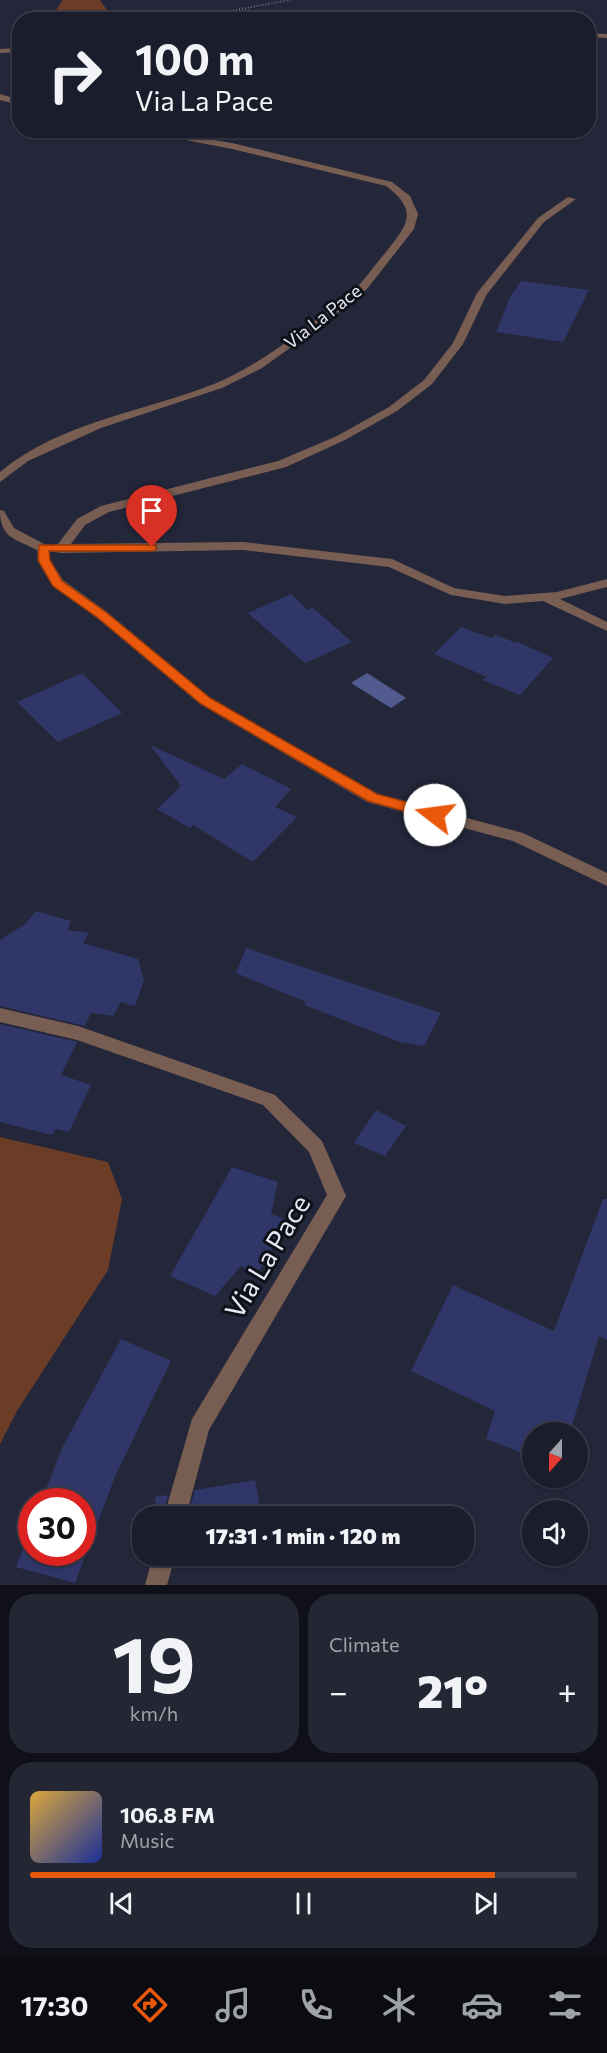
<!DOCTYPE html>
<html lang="en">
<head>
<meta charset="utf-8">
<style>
  body { margin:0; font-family:Commissioner,sans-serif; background:#242634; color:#f1f3f6; height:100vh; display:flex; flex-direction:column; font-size:22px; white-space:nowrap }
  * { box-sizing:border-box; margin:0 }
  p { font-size:20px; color:#a0a2a9 }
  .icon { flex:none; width:33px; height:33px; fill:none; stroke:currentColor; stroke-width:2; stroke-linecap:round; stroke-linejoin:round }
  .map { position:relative; height:1585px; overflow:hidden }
  .sheet { display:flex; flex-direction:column; gap:9px; padding:9px; background:#0f1018; flex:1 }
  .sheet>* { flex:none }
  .guide { position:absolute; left:12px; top:12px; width:584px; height:126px; border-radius:24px; box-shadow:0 2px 4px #0004,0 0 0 2px #393b48; background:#1b1d2c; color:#f1f3f6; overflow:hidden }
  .needle { width:39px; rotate:201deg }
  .buttons { position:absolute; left:522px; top:1422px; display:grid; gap:12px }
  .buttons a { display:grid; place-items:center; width:66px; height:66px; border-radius:50%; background:#1b1d2c; box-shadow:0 2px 4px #0004,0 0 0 2px #393b48; font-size:30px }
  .speed { position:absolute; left:18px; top:1488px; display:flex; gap:12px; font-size:30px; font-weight:700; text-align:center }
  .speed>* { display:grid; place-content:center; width:78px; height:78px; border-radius:50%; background:#1b1d2c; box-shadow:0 2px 4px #0004,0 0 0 2px #393b48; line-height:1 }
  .speed .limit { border:9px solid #d22; background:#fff; color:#111 }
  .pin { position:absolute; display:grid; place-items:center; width:51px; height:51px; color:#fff; margin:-62px -26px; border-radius:50% 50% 50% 0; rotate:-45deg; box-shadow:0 0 6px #0007 }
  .pin .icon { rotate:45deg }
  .me { position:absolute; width:66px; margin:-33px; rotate:285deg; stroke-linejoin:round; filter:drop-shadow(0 0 4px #0008) }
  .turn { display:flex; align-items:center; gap:21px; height:126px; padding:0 24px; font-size:27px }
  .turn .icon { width:78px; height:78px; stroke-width:2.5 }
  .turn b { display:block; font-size:42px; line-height:51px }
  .big { font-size:45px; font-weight:800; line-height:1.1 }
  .sheet .widget { flex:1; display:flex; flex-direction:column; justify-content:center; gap:9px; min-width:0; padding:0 21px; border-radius:24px; background:#242634 }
  .sheet .dial { align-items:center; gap:0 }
  .dial b { font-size:78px; line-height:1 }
  .song { display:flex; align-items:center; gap:18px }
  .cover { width:72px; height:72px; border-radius:9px; background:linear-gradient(135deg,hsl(40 70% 55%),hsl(230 70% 35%)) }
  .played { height:6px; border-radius:3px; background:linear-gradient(90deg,#ea580c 85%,#393b48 85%) }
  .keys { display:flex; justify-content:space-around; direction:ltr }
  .heat { display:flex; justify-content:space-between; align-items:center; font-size:33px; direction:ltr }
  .sheet .tiles { flex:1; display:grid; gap:9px; grid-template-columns:1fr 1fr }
  .widget:last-child { grid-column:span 2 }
  .trip { position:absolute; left:132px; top:1506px; width:342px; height:60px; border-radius:24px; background:#1b1d2c; box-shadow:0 2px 4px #0004,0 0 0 2px #393b48; font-weight:800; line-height:60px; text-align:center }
  .menu { display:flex; height:96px; justify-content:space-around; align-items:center; background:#0b0c12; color:#a0a2a9 }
  .menu .icon { width:42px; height:42px }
  .menu .active { color:#ea580c }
  .menu b { font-size:27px; color:#f1f3f6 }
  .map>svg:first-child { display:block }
</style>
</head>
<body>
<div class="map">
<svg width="607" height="1585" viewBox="0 0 607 1585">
  <rect width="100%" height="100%" fill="#24273a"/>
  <path fill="#6b3c26" d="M63,0H100L113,19H50Z
    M0,1137L108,1162L122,1199L108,1270L17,1411L0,1444Z"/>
  <path fill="#525b8f" d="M367,673L406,698L391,708L351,683Z"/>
  <path fill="#303667" d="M521,281L589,290L563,342L496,332L510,297Z
    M291,594L308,610L312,607L352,642L305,663L248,613Z
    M461,627L492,638L496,635L516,643L518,642L553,658L520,695L483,680L487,677L434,654Z
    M82,673L122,713L58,742L17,702Z
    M150,745L224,779L242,764L291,789L275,807L297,817L253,862L193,825L190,828L157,809L181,786Z
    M36,911L71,921L67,930L89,933L83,943L138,959L144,980L135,1006L121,1002L113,1016L91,1013L85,1026L0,1006V940L24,925Z
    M246,948L441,1013L424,1046L400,1042L304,1005L306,1002L236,973Z
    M0,1024L77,1042L61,1075L91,1085L69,1132L56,1129L52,1135L0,1122Z
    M376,1110L406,1126L385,1156L354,1143Z
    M232,1167L278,1182L271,1214L287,1220L257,1275L241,1266L215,1296L170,1276Z
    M603,1199H607V1340L599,1336L570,1432H532V1457L486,1439L495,1411L411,1371L453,1285L554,1331Z
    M121,1339L171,1361L116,1474L75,1583L16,1567L32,1527V1552H82V1502H41L63,1446Z
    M255,1480L261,1516H188L195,1490Z
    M168,1495L162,1516H157L155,1497Z"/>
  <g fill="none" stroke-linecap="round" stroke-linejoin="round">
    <path stroke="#6a6d7e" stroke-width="2" stroke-dasharray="1 2" stroke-linecap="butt" d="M180,20L290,0"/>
    <path fill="#775d52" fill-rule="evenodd" d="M588,33L607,34V38L588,37Z
      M20,48V52L0,53V49Z"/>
    <path fill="#775d52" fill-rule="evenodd" d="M0,94L20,100V105L0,100Z
      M134,130H156L232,143L392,182L410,196L418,214L414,229L367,289L325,323L262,368L222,388L101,428L28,461L0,482V472C60,422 143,412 214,384C257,366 296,336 332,307C341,300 352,293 360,284C369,274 377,262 386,252C408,224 419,211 386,186L232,149Z
      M568,197L576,199L544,222L487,294L463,344L432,384L397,411L345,440L286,467L109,512L85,525L71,544L243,542L392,559L454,588L505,596L557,592L607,579V587L560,599L607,622V631L543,601L505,604L451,595L389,567L243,550L61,553L50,551V560L63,580L107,612L210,698L377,794L523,833L607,873V886L513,841L367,802L200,704L97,618L53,586L38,560L37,550C14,538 0,538 0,510L4,511L14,528L48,546L58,544L77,519L101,506L278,461L337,436L389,407L424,380L453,343L477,293L538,218Z
      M0,1008L78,1026L275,1095L322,1141L346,1196L209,1430L186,1516H164L192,1419L327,1195L309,1152L263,1105L77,1040L0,1022Z
      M153,1556H175L167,1585H145Z"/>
  </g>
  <path fill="#ea580c" stroke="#983908" stroke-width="1.5" d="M39,545H156V550L152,551H49L50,560L62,581L107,613L210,698L377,794L440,811V818L435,820L368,801L201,704L98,618L53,586L38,560Z"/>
  <g text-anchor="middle" stroke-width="6" stroke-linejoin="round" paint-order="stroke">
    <g font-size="18" fill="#e6e9f5" stroke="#0f1119">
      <text transform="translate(323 317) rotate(-38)" y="6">Via La Pace</text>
    </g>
    <g font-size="27" fill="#e6e9f5" stroke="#0f1119">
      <text transform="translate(268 1257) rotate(-59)" y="9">Via La Pace</text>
    </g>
  </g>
</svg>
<div class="buttons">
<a><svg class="needle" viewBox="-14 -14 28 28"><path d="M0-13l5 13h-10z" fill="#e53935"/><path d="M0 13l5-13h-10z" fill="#a0a2a9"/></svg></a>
<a><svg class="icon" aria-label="sound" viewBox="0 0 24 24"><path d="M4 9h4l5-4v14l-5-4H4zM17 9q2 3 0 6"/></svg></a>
</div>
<div class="speed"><div class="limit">30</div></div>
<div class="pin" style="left:152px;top:547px;background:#d93025"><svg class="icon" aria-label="arrive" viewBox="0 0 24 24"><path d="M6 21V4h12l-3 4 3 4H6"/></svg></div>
<svg class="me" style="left:435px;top:815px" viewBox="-20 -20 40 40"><circle r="19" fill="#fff"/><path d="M0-13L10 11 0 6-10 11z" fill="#ea580c"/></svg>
<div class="trip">17:31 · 1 min · 120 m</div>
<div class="guide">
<div class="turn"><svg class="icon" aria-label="right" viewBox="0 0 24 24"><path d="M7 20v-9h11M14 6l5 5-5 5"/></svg><div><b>100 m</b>Via La Pace</div></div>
</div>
</div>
<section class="sheet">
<div class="tiles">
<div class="widget dial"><b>19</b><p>km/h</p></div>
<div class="widget"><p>Climate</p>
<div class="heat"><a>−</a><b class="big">21°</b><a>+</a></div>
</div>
<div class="widget">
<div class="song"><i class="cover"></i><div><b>106.8 FM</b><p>Music</p></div></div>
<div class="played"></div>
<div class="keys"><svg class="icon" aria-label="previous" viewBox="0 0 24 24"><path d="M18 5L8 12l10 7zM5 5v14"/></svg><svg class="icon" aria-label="pause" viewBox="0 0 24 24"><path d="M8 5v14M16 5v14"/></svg><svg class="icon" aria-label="next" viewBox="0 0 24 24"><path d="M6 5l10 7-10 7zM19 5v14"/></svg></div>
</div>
</div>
</section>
<nav class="menu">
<b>17:30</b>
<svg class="icon active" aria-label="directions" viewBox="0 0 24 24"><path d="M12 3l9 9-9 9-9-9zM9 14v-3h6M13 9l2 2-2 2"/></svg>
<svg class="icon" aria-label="music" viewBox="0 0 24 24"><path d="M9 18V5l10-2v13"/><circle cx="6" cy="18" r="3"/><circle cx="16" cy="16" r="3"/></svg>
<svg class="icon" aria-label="phone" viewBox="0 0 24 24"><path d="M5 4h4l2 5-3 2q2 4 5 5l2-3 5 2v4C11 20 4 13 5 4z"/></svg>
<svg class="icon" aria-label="climate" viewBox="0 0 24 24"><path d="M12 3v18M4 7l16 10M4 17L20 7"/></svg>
<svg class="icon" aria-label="car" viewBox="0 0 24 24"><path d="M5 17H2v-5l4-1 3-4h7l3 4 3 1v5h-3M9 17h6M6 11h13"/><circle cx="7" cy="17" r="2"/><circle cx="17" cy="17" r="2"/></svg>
<svg class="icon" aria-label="filters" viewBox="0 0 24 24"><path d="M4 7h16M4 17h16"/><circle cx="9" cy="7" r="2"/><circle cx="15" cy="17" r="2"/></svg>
</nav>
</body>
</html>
